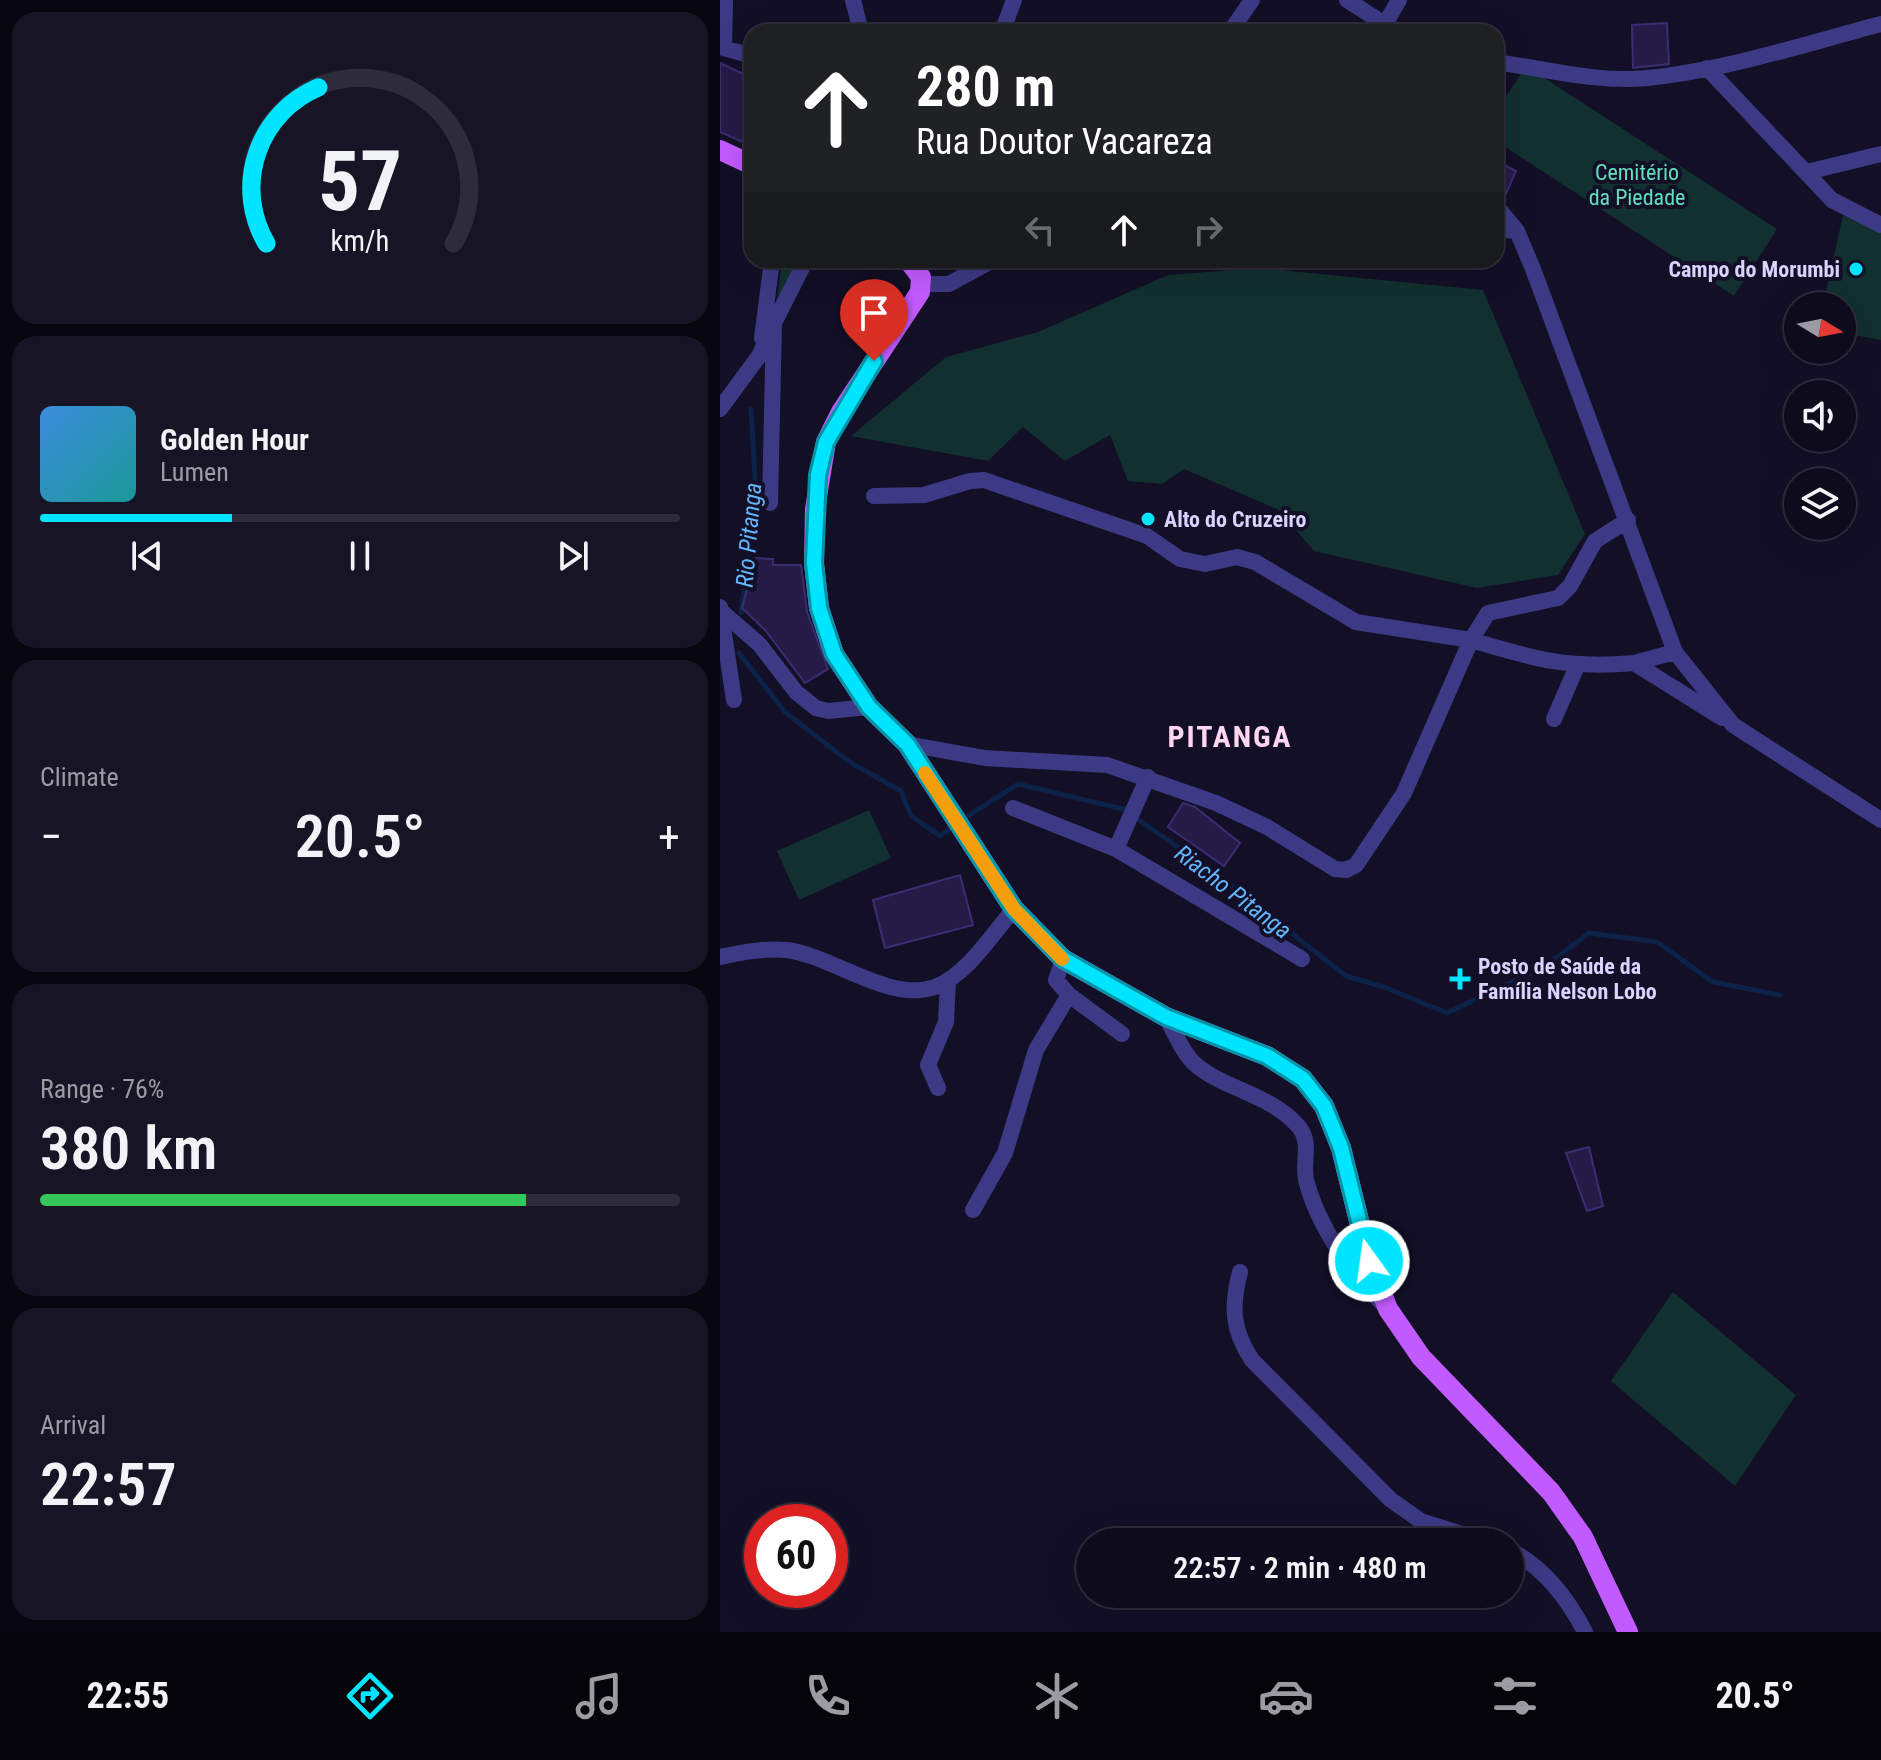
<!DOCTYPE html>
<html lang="en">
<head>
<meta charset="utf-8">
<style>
  body { margin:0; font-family:"Roboto Condensed",sans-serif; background:#171425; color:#f1f3f6; height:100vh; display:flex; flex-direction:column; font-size:30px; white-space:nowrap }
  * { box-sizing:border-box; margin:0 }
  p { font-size:26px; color:#9b9ba3 }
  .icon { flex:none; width:44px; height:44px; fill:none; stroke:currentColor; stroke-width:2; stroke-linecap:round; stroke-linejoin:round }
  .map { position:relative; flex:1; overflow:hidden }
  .side { display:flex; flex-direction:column; gap:12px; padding:12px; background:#08060f; width:720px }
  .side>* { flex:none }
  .guide { position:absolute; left:24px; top:24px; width:760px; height:244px; border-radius:24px; box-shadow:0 8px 32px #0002,0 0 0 2px #2e2b3b; background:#202124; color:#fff; overflow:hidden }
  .needle { width:52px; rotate:100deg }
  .buttons { position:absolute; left:1064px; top:292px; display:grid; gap:16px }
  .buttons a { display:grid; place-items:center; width:72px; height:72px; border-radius:50%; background:#0e0b1c; box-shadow:0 8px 32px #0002,0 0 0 2px #2e2b3b; font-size:40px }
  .speed { position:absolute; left:24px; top:1504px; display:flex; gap:16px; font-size:40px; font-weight:700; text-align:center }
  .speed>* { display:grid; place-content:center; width:104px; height:104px; border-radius:50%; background:#0e0b1c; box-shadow:0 8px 32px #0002,0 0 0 2px #2e2b3b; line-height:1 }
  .speed .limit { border:12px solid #d22; background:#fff; color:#111 }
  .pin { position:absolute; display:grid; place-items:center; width:68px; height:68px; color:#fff; margin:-82px -34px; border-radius:50% 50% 50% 0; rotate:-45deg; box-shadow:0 0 8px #0007 }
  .pin .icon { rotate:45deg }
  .me { position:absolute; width:88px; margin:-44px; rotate:346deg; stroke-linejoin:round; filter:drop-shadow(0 0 6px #0008) }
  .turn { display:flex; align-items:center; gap:28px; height:168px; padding:0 40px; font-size:36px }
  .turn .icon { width:104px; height:104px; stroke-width:2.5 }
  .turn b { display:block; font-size:56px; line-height:68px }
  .lanes { display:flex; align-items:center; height:76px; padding:0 40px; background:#0003; justify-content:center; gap:40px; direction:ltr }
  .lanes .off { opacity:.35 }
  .big { font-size:60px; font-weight:600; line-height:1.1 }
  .side .tile { flex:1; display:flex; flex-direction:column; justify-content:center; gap:12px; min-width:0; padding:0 28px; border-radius:24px; background:#171425 }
  .side .dial { align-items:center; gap:0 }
  .dial svg { height:208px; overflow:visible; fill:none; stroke:#2e2b3b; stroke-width:7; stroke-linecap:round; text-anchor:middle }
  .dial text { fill:#f1f3f6; stroke:none }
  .song { display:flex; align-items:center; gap:24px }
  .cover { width:96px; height:96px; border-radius:12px; background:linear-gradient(135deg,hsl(210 70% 55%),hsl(180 70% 35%)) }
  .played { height:8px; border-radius:4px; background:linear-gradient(90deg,#00e5ff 30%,#2e2b3b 30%) }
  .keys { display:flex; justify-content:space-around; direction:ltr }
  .heat { display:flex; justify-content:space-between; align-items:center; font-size:44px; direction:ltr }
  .charge { height:12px; border-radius:6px; background:linear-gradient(90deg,#34c759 76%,#2e2b3b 0) }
  .trip { position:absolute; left:356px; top:1528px; width:448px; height:80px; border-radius:40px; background:#0e0b1c; box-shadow:0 8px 32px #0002,0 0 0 2px #2e2b3b; font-weight:600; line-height:80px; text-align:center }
  .dock { display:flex; height:128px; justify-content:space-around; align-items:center; background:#06040b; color:#9b9ba3 }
  .dock .icon { width:56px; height:56px }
  .dock .active { color:#00e5ff }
  .dock b { font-size:36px; color:#f1f3f6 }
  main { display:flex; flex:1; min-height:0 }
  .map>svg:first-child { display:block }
</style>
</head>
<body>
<main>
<section class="side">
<div class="tile dial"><svg viewBox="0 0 100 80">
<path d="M14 69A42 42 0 1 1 86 69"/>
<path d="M14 69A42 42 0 0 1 34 9" stroke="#00e5ff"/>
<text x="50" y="56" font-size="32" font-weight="700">57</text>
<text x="50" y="72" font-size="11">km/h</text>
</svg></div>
<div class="tile">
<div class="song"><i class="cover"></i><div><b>Golden Hour</b><p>Lumen</p></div></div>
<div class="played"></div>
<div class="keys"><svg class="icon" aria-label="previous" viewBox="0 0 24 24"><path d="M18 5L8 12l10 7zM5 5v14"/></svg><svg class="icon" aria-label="pause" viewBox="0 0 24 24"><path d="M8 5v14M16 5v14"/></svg><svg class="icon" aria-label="next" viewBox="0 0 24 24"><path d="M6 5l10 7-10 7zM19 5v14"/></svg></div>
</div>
<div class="tile"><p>Climate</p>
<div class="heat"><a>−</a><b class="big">20.5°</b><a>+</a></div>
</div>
<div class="tile"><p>Range · 76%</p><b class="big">380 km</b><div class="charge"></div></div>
<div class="tile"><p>Arrival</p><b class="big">22:57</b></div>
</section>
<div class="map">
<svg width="1161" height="1632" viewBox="0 0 1161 1632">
  <rect width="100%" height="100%" fill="#130f26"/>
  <path fill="#12302f" d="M806,66L1057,229L1014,296L776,141V112Z
    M1123,215L1161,231V340L1122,333V306H1103Z
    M62,260H80L54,323Z
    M540,268L763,290L865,534L838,575L757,588L594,551L559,510L464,469L442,484L408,481L390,435L345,461L303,427L268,461L131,436L226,357L318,332L448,275Z
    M149,810L171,858L79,900L57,851Z
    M953,1292L1076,1395L1015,1486L891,1381Z"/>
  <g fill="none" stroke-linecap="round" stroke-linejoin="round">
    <path stroke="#0c2248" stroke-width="5" d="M21,613L36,495L31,409
      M19,653L65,712L128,761L181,791L191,816L220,836L234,826
      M242,820L298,784L403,809L494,872L626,976L664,987L727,1013L824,967L869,933L937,942L993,982L1060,995"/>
  </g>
  <path fill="#241b47" stroke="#3b2d73" stroke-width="2" d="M947,23L949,64L913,68L912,25Z
    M0,63L32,78V146L0,132Z
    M780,163L796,171L784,198L776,195V170Z
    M35,558L53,559V565H81L87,612L108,669L85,683L45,630L22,608Z
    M463,803L475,807L520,843L504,866L448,827Z
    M240,875L253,925L165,948L153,900Z
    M869,1147L883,1206L867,1211L846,1153Z"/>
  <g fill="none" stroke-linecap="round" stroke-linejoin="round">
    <path stroke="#3d3a85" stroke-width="16" d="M133,0L141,32
      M627,0L677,32
      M661,31L679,0
      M282,32L294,0
      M510,32L532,0
      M0,47L32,56
      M4,48L5,0
      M776,62C826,69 878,83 928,78C1006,70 1085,44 1161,24
      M987,68L1112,200L1161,225
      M1087,172L1161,154
      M776,206L797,231L813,269L955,652L1013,725L1161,820
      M776,229L797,231
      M201,284H229L273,260
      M42,338L52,260
      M0,409L39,356L51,330
      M154,496L204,495L250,481L264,480L427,536L460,559L485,564L517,557L535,562L636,622L751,640L684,793L636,865L626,870L615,869L547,827L496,803L387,765L265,758L187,744
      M50,503L54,323L86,260
      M908,520L875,541L850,586L838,598L768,613L751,640C815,659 846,669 914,663
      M0,607L14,700
      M1,611L40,645L76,692L96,708L108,711L149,707
      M955,652L914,663L1002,718
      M834,719L857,666
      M293,808L396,849L582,959
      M396,849L428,777
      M0,957C23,952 44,948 67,950C113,956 169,1003 215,987C247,975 273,933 294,909
      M343,959L336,980L349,995L402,1034
      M446,1017C454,1031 463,1054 475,1064C503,1089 551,1094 579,1127C592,1143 582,1162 586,1180C598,1227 632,1275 667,1308
      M218,1088L208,1065L226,1022L228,980
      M253,1210L285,1153L316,1050L349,995
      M520,1272C511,1306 512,1330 532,1360L671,1500L701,1521L767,1542
      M790,1550C823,1567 848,1599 865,1632"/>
    <path stroke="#c25bff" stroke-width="20" d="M0,150L32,165
      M188,260L201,277L200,292L121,412L106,442L95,509L94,563L99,608L114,654L149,707L187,744L294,909L343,959L446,1017L547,1056L583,1079L604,1106L621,1148L649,1261L668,1309L701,1357L831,1492L863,1537L908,1632"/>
  </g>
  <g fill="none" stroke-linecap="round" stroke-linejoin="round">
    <g stroke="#0095a6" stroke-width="20">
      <path id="route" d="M154,361L106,442L98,475L94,563L99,608L114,654L149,707L187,744L294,909L343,959L446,1017L547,1056L583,1079L604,1106L621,1148L649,1261"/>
    </g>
    <use href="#route" stroke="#00e5ff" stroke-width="14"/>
    <path stroke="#f59e0b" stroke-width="14" d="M205,773L294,909L342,959"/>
  </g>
  <g fill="#00e5ff" stroke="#130f26" stroke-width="3">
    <circle cx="1136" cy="269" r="8"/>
    <circle cx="428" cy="519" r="8"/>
    <path d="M736 967h8v8h8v8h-8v8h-8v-8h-8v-8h8z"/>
  </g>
  <g text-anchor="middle" stroke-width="8" stroke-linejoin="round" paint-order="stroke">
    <g font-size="22" fill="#5fe0c0" stroke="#130f26">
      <text x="917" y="180">Cemitério<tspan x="917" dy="25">da Piedade</tspan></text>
    </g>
    <g font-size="22" font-weight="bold" fill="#d9d4ff" stroke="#130f26" text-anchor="start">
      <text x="1120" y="277" text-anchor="end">Campo do Morumbi</text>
      <text x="444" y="527">Alto do Cruzeiro</text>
      <text x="758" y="974">Posto de Saúde da<tspan x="758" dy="25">Família Nelson Lobo</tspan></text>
    </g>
    <g font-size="24" font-style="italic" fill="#62b6ff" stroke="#130f26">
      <text transform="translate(29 535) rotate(-85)" y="8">Rio Pitanga</text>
      <text transform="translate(513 892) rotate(37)" y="8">Riacho Pitanga</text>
    </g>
    <g font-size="30" font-weight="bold" letter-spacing="2" fill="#ffd6f0" stroke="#130f26">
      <text x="510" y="747">PITANGA</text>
    </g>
  </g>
</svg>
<div class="buttons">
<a><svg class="needle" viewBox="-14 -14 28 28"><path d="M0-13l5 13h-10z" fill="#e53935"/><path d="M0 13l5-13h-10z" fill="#9b9ba3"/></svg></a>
<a><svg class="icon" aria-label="sound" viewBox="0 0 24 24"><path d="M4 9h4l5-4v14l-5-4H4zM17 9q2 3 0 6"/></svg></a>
<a><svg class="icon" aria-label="layers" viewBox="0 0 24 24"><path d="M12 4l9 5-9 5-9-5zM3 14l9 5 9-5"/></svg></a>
</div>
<div class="speed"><div class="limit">60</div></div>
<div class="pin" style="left:154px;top:361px;background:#d93025"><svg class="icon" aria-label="arrive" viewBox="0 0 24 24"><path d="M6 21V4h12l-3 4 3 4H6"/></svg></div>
<svg class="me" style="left:649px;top:1261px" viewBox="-20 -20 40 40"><circle r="17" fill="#00e5ff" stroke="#fff" stroke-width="3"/><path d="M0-11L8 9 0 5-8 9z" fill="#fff"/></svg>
<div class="trip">22:57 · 2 min · 480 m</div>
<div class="guide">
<div class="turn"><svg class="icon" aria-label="ahead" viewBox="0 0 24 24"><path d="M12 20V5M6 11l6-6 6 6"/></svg><div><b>280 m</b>Rua Doutor Vacareza</div></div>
<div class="lanes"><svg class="icon off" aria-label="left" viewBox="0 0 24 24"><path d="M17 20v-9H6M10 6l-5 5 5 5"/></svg><svg class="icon" aria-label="ahead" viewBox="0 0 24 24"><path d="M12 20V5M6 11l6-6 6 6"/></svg><svg class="icon off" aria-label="right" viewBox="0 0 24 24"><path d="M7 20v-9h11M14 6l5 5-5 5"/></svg></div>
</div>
</div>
</main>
<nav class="dock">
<b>22:55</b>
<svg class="icon active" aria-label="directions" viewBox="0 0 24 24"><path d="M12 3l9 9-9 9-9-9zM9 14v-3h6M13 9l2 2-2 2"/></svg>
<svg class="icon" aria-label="music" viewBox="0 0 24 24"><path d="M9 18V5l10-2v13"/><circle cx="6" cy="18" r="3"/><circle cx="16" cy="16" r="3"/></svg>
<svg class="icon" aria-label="phone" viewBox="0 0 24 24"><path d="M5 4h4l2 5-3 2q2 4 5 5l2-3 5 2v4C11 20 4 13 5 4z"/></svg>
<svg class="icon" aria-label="climate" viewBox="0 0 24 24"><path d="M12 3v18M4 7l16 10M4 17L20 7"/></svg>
<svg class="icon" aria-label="car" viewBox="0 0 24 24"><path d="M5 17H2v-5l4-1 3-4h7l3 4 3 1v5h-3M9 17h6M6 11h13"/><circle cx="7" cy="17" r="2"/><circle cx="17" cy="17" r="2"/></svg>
<svg class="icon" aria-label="filters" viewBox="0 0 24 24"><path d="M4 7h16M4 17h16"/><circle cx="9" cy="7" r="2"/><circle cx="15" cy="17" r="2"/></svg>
<b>20.5°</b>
</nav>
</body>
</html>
